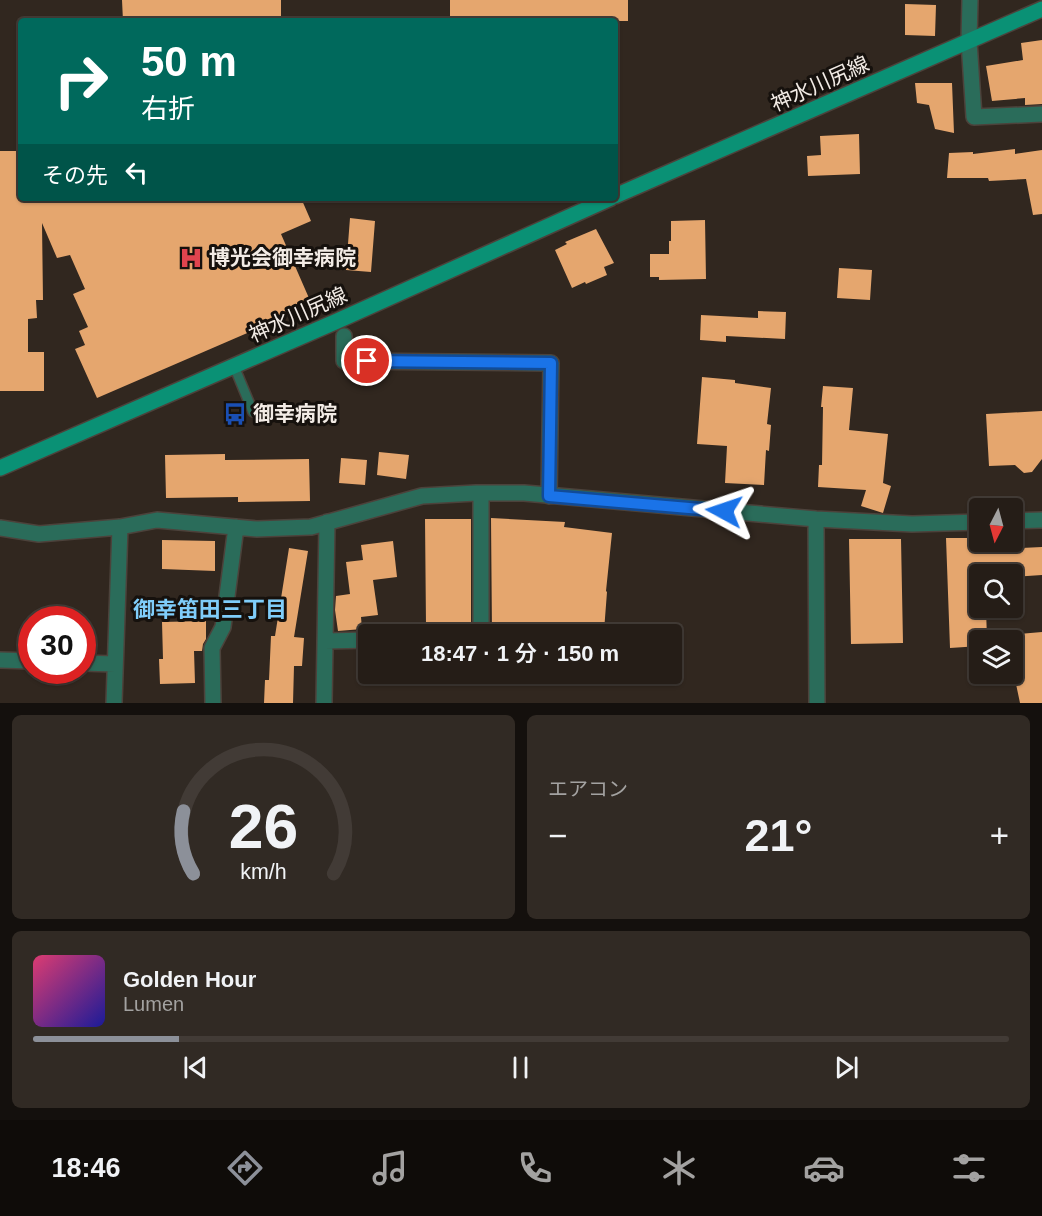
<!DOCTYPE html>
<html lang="ja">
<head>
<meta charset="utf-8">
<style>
  body { margin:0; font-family:Helvetica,"Noto Sans JP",sans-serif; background:#312a24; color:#f1f3f6; height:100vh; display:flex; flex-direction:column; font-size:22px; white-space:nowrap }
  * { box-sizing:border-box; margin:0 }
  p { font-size:20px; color:#a3a2a1 }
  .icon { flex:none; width:33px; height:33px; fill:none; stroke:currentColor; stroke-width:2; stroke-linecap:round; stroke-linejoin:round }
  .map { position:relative; height:703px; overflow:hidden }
  .sheet { display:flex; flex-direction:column; gap:12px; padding:12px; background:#14100d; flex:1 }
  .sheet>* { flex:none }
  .hud { position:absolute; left:18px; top:18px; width:600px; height:183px; border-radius:6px; box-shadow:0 2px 4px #0004,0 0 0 2px #423b36; background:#00695c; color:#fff; overflow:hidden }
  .needle { width:39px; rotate:186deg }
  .tools { position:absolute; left:969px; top:498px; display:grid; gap:12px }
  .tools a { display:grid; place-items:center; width:54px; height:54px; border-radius:6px; background:#251d17; box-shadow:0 2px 4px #0004,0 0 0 2px #423b36; font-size:30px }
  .speed { position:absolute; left:18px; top:606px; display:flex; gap:12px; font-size:30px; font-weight:700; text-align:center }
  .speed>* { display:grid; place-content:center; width:78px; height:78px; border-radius:50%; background:#251d17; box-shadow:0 2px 4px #0004,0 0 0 2px #423b36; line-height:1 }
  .speed .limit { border:9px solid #d22; background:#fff; color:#111 }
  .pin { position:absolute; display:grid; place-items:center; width:51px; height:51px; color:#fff; margin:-26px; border:3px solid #fff; border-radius:50%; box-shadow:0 2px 6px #0007 }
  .me { position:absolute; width:66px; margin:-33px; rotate:275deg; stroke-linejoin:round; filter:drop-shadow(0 0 4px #0008) }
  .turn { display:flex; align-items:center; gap:21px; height:126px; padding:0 24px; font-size:27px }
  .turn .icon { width:78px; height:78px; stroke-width:2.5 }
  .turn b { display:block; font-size:42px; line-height:51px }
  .then { display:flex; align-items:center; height:57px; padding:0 24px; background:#0003; gap:12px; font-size:22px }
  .big { font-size:45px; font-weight:600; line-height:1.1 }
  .sheet .tile { flex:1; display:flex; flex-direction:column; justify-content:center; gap:9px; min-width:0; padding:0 21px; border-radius:9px; background:#312a24 }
  .sheet .dial { align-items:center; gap:0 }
  .dial svg { height:156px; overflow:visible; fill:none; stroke:#423b36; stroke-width:7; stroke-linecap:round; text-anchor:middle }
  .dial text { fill:#f1f3f6; stroke:none }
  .song { display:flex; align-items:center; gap:18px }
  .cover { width:72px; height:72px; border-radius:9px; background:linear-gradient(135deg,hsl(340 70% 55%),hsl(240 70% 35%)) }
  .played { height:6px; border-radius:3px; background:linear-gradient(90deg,#8c9099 15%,#423b36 15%) }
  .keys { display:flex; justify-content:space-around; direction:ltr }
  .heat { display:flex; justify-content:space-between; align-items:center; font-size:33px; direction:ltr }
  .sheet .tiles { flex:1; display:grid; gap:12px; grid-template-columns:1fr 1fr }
  .tile:last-child { grid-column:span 2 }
  .trip { position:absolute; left:358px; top:624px; width:324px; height:60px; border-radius:6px; background:#251d17; box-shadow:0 2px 4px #0004,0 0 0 2px #423b36; font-weight:600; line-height:60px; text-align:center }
  .tab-bar { display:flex; height:96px; justify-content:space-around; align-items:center; background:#0f0c09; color:#a3a2a1 }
  .tab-bar .icon { width:42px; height:42px }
  .tab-bar .active { color:#8c9099 }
  .tab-bar b { font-size:27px; color:#f1f3f6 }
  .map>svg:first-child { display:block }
</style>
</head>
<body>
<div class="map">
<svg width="1042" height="703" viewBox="0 0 1042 703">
  <rect width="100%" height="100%" fill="#31271f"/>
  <path fill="#e5a66e" d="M122,0H281V21H123Z
    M450,0H628V21H450Z
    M905,4L936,5L935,36L905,35Z
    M1042,40V104L1025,105V98L992,101L986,66L1023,60L1021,43Z
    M915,83H952L954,133L935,129L929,105L917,103Z
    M859,134L860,174L808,176L807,156L821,155L820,136Z
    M1015,149V154L1042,150V214L1033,215L1026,179L989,181L988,178H947L949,153L973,152V154Z
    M0,151H21V198H301L311,221L281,234L312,305L97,398L75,349L85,345L79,331L88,327L73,294L85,289L70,255L57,258L42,223L43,300H36L37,318L28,319V352H44V391H0Z
    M350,218L375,221L371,272L346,270Z
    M705,220L706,279L659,280V277H650V254H669V241H671V221Z
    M596,229L614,263L604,267L607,275L586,284L585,282L572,288L555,250L567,244L565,242Z
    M839,268L872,270L870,300L837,298Z
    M758,311L786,312L785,339L726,336V342L700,340L701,315L758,318Z
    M702,377L735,380V383L771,388L767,424L771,425L769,451L766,450L764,485L725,483L727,446L697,444Z
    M823,386L853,388L849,430L888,434L883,483L891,486L883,513L861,506L866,490L818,487L819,465H822L823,407H821Z
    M1042,411V459L1032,472L1024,473L1015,465L989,466L986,414Z
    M379,452L409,455L406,479L377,475Z
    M225,454V460L309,459L310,501L238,502V497L166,498L165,455Z
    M341,458L367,460L365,485L339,483Z
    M491,518L565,522L564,527L612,533L606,591L607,592L604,631L565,628V634H492Z
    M425,519H471V624L426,626Z
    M946,538H980V542H983V550L1042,547V575L1012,577V574H980V608H986L987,640H980V646L950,648Z
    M849,539H901L903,643L851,644Z
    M162,540L215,541V571L162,569Z
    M393,541L397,577L373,580L378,615L361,617L362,629L338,631L335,610L336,596L350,594L346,562L363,560L361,545Z
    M289,548L308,551L294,637L304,638L302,666H294L293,703H264L265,680H269L271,636H275Z
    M206,621V639L203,644L202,651H194L195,683L160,684L159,659H163L162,622Z
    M1042,632V703H1020L1016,684L1012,685L1010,674H1012V640H1007L1006,635Z"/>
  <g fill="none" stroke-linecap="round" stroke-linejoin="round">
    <g stroke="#4c423b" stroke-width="12">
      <path id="service" d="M234,366L253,412"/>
    </g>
    <g stroke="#4c423b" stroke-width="18">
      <path id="minor" d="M970,0L969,41L974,117L1042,114
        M344,336V361L551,363L549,496
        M816,519L817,703
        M1012,521L1042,520
        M0,528L39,534L120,527L157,520L257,529L311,527L422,496L476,493H524L816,519L912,524L980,522
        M481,634V493
        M325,641L369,640
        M0,660L32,661
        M82,663L115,664
        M114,703L120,527
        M213,703L212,648L223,627L236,527
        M324,703L327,522"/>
    </g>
    <g stroke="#4c423b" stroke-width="18">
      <path id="secondary" d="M615,196L1042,9
        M0,468L335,322L611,198"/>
    </g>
    <use href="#service" stroke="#2a6c5a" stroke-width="9"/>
    <use href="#minor" stroke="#2a6c5a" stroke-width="15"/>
    <use href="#secondary" stroke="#0a9175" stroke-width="15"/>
  </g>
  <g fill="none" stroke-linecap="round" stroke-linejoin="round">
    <g stroke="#114b97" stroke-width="15">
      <path id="route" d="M367,361L551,363L549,496L724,511"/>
    </g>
    <use href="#route" stroke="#1a73e8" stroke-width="10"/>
  </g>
  <defs>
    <g id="hospital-bare" transform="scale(1.8)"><path d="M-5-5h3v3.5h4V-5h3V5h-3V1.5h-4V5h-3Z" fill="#e0444e" stroke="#16110d" stroke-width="2.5" paint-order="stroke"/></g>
    <g id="bus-bare" transform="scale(1.8)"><path d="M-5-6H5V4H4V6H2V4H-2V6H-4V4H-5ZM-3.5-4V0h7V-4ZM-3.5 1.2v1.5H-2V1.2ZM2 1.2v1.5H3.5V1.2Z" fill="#1a4fb4" stroke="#16110d" stroke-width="2.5" paint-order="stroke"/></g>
  </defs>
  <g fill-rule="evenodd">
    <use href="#hospital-bare" x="191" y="258"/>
    <use href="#bus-bare" x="235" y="414"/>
  </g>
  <g text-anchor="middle" stroke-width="6" stroke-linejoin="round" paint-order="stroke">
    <g font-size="21" fill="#f2ebe5" stroke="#16110d">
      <text transform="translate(820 84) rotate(-24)" y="7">神水川尻線</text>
      <text transform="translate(298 315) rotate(-24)" y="7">神水川尻線</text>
    </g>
    <g font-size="21" font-weight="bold" fill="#f2ebe5" stroke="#16110d" text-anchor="start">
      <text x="209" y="265">博光会御幸病院</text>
      <text x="253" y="421">御幸病院</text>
    </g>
    <g font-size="22" font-weight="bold" fill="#7fcdfa" stroke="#16110d">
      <text x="210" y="617">御幸笛田三丁目</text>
    </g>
  </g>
</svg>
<div class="tools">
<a><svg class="needle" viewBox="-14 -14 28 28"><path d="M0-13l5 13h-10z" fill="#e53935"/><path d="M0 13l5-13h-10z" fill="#a3a2a1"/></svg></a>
<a><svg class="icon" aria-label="search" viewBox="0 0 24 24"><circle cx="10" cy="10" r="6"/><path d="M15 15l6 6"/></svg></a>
<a><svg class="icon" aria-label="layers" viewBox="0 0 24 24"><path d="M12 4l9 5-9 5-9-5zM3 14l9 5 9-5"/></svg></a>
</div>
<div class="speed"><div class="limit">30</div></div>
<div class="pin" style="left:367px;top:361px;background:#d93025"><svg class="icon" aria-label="arrive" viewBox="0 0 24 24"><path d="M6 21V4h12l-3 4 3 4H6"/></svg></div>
<svg class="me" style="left:724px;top:511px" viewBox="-20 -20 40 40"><path d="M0-17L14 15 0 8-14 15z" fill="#1a73e8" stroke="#fff" stroke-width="4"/></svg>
<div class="trip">18:47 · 1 分 · 150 m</div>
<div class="hud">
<div class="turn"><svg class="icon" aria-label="right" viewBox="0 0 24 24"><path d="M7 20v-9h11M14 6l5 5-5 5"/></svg><div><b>50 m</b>右折</div></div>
<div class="then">その先<svg class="icon" aria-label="left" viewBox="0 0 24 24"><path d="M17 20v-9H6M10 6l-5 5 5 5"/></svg></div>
</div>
</div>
<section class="sheet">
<div class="tiles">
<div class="tile dial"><svg viewBox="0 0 100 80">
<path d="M14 69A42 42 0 1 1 86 69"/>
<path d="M14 69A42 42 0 0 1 9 37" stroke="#8c9099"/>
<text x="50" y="56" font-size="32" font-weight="700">26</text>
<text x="50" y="72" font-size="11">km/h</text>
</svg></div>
<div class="tile"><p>エアコン</p>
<div class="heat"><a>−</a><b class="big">21°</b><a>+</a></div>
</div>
<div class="tile">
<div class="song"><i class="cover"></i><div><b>Golden Hour</b><p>Lumen</p></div></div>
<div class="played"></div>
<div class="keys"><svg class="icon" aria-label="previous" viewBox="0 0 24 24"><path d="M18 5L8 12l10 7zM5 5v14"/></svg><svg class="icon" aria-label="pause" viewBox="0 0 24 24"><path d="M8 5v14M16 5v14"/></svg><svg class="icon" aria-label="next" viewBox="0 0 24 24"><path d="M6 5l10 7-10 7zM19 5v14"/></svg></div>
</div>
</div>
</section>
<nav class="tab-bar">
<b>18:46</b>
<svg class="icon active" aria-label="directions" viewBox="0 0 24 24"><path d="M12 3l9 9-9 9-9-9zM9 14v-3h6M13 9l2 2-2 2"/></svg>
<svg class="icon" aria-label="music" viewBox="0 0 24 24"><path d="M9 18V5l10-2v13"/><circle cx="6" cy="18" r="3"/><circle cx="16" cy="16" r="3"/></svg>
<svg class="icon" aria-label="phone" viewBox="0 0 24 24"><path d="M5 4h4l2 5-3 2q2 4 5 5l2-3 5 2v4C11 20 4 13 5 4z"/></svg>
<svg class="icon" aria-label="climate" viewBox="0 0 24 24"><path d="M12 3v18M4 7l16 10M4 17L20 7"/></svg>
<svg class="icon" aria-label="car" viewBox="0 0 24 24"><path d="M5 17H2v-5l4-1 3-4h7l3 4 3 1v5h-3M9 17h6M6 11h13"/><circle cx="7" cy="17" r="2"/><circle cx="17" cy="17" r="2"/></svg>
<svg class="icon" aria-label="filters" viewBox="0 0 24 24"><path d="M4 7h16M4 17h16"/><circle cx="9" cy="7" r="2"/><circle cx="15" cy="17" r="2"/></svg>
</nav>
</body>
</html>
